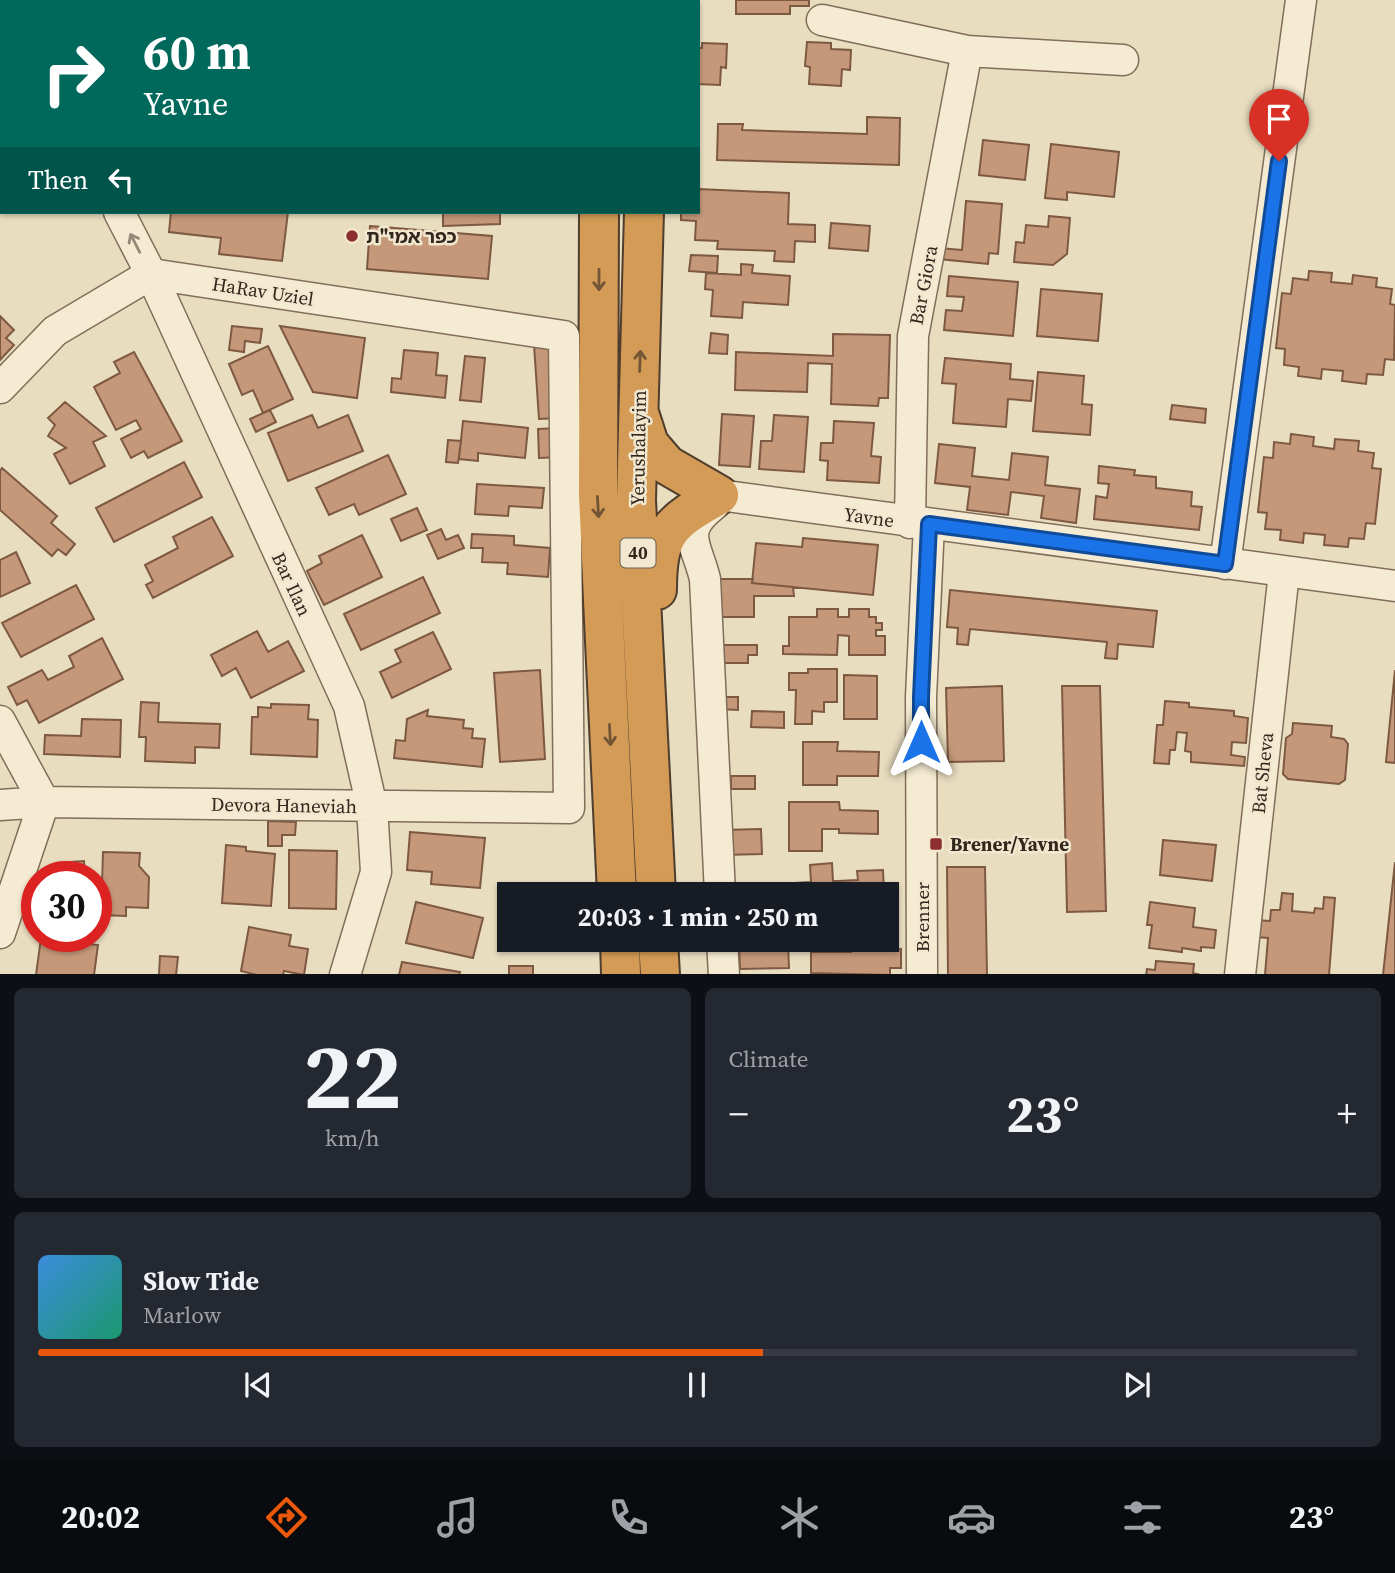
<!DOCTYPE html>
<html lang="en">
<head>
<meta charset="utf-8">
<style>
  body { margin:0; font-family:"Source Serif 4","Noto Sans Hebrew",serif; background:#242831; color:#f1f3f6; height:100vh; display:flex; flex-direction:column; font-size:26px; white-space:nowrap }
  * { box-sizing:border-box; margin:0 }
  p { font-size:23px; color:#9ea1a6 }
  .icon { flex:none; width:38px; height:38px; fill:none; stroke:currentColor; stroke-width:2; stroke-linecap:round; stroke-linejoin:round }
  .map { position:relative; height:974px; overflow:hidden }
  .sheet { display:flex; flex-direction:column; gap:14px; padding:14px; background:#0d0f14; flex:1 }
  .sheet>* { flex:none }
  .banner { position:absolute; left:0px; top:0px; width:700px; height:214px; box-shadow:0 2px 5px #0004; background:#00695c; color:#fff; overflow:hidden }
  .speed { position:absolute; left:21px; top:861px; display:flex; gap:14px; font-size:35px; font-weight:700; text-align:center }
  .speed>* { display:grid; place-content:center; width:91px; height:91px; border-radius:50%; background:#171b24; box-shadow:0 2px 5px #0004; line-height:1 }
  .speed .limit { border:10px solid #d22; background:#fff; color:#111 }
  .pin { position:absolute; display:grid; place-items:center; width:60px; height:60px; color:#fff; margin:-72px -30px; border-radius:50% 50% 50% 0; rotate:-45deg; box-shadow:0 0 7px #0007 }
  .pin .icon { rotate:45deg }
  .me { position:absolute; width:77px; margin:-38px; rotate:0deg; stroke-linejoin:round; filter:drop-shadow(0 0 5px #0008) }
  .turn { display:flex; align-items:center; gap:24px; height:147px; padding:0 28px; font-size:32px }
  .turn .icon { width:91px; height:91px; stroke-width:2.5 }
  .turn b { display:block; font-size:49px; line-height:60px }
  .then { display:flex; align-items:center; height:66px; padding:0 28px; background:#0003; gap:14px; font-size:26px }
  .big { font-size:52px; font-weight:700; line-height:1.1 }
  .sheet .widget { flex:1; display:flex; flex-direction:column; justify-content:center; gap:10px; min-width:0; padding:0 24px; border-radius:10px; background:#242831 }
  .sheet .dial { align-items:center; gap:0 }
  .dial b { font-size:91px; line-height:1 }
  .song { display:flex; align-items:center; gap:21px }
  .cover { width:84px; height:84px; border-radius:10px; background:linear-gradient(135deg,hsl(210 70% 55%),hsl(160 70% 35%)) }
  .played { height:7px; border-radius:4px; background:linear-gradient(90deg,#ea580c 55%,#363941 55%) }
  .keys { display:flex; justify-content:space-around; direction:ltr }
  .heat { display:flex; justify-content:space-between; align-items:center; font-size:38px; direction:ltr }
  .sheet .tiles { flex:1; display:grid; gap:14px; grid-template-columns:1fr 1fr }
  .widget:last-child { grid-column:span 2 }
  .trip { position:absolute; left:497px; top:882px; width:402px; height:70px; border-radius:0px; background:#171b24; box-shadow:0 2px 5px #0004; font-weight:700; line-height:70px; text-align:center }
  .dock { display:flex; height:112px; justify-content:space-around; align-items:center; background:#090b0e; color:#9ea1a6 }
  .dock .icon { width:49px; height:49px }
  .dock .on { color:#ea580c }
  .dock b { font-size:32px; color:#f1f3f6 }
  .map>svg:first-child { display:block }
</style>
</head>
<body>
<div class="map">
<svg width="1395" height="975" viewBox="0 0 1395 975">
  <rect width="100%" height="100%" fill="#e9ddc0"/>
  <path fill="#c59879" stroke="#7e5942" stroke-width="2" d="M736,0H809V6H790V14H736Z
    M807,42L831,43V49L851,50L850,70L842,69L841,86L809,84L810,67L805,66Z
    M702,43L727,44L726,68L721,67L720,85L698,84V48H702Z
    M867,117L900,118L899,165L717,160L718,124H743L742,130L867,134Z
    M983,140L1029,145L1025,180L979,175Z
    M1051,144L1119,152L1114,197L1067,192V200L1045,198Z
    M698,189L789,193L788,224L815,225V242L795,241L794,262L774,261L775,251L717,249L718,241L695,240L696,221L681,220V212H698Z
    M966,201L1002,204L998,254L989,253L988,264L939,259L940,248L962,250Z
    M171,212H288L282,261L219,254L221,238L169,232Z
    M443,212H500V224L443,226Z
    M1049,216L1070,218L1067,254L1053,265L1014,262L1016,242L1024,243L1026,225L1048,227Z
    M831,223L870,226L868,251L829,248Z
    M370,226L492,236L488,279L367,269Z
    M691,255L718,256L717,273L689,271Z
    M741,264L753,265L752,273L790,276L788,305L743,302L742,318L711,316L713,290L705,289L706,273L741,275Z
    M1309,271L1332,273L1331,282L1352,284L1353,275L1377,278L1376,287L1392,289L1390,304L1395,305L1394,360L1385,359L1383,375L1367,374L1366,384L1342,381L1343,371L1322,369L1321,379L1298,376L1299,367L1284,365L1285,349L1276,348L1282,293L1291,294L1293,278L1308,280Z
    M949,276L1018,282L1013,336L944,330L946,310L962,311L964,297L947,296Z
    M1041,289L1102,294L1098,341L1037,336Z
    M0,316L14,330L6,338L14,345L0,360Z
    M232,326L262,329L260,343L245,341L244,352L229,350Z
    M280,326L365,338L357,398L313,392Z
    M711,333L728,335L727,354L709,353Z
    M833,334L890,335L888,398H879L878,406L831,404L832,364L808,363L807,392L735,390L736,352L833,356Z
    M553,344L558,418L539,419L534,345Z
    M268,346L293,399L263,413L253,390L242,395L229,364Z
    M404,350L438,353L436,375L447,376L445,398L391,392L392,378L401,379Z
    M134,352L182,441L148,458L144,451L131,458L121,439L141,429L136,420L116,430L94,387L120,373L114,362Z
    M465,356L485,358L481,402L460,400Z
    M945,358L1011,364L1010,379L1033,381L1031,401L1008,399L1006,427L953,423L956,384L942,383Z
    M1038,372L1084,376L1082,404L1092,405L1090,435L1033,431Z
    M65,402L106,436L93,442L105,466L70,484L54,454L66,448L48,436L55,425L48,418Z
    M1172,405L1206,409L1205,423L1170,419Z
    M270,410L276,422L256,432L250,419Z
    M722,414L754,416L750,467L719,465Z
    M312,415L318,428L348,415L363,451L288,481L268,433Z
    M774,415L808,417L804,472L759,469L761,441H772Z
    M463,421L528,428L525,458L478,453V461L459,459Z
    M834,421L874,423L871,456L881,457L879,483L827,480L828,461L820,460L821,443H833Z
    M559,428L560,457L539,458L538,429Z
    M1291,434L1314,437L1313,446L1334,449L1335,439L1359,441L1358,451L1374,453L1372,468L1381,469L1375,524L1366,523L1364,539L1349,538L1348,547L1324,545L1325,535L1304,533L1303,543L1280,540L1281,530L1265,529L1267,513L1258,512L1264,457L1273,458L1274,442L1290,444Z
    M448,440L461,441L458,463L446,462Z
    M939,444L975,448L972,476L1009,480L1012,453L1048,457L1045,485L1080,489L1076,523L1041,518L1044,496L1011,492L1008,515L967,510L970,487L935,483Z
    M388,455L406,494L359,515L354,504L329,515L316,488Z
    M184,462L202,497L114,542L96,508Z
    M1099,466L1135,470L1134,475L1156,477V488L1192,492L1191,506L1202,507L1199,530L1094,519L1096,496L1107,498L1109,484L1098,483Z
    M2,468L57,516L51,523L75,544L66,555L58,549L52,556L0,510V471Z
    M477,484L544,488L542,508L509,506L508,516L475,514Z
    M417,508L427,530L401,541L391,519Z
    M212,517L233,556L153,598L146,585L153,581L145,565L178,548L173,537Z
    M441,529L446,540L458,535L464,548L438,559L427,535Z
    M472,534L514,536V545L550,548L548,577L507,574L508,563L482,562L483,548H471Z
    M362,535L382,577L324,605L307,571L322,563L319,556Z
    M803,538L878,545L873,595L752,583L756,543L802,547Z
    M16,552L30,583L0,597V560Z
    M423,577L440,613L361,650L344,614Z
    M720,579H753L752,583L793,587L794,596H754V617H720Z
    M76,585L94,619L21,657L2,623Z
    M950,590L1157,611L1153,647L1118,644L1117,659L1105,658L1107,642L970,629L968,645L957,644L958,628L947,627Z
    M817,609H838V617H849V609H869V617H876V623H882V630H876V636H885V655H849V636L838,635L837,655L783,654V646H789V617H817Z
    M257,631L268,652L288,641L304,671L251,698L236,668L222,676L211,655Z
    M433,632L451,669L392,698L380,672L401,662L395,650Z
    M102,638L123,679L39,723L27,700L17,705L8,687L42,670L48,680L74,667L69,656Z
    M717,645H757V655H748V663H717Z
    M808,669H837V702H824V712L812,711V724H795L796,690H789V673H808Z
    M540,670L545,759L500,762L494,673Z
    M1395,670V763L1386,762Z
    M844,675L877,676V719H844Z
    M1002,686L1004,761L948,762L946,688Z
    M1062,686H1100L1106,911L1067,912Z
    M718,697H738V710L718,709Z
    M1165,701L1189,703V707L1234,711V716L1248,718L1246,743L1232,742L1231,755L1245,757L1244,766L1191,762V752L1185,751L1187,733L1177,732L1175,750H1170L1169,764L1154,763L1157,725H1163Z
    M141,702L159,703L158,722L220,724L219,748L195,747V763L145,761L146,737H139Z
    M271,704L309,705L308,719L318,720L317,757L251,754L252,717H258V707L271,708Z
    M428,710L427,716L464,720L463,728L473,729L472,738L485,739L482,767L394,758L396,740L405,741L407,719Z
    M752,711L784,712V728L751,727Z
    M82,719L121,720L120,757L44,754L45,735L81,736Z
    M1293,723L1332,726L1331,737L1344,739L1348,744L1345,780L1339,784L1288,779L1283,774L1286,738L1292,734Z
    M803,742H838L837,751L879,752L878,776H837V785H803Z
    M731,776H755V789H731Z
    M789,802H839L840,810L878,811V834L839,833V829H822V851H789Z
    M268,821L296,822L295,835H282V846H268Z
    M761,829L762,854L723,855V830Z
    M410,832L485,838L480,888L431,884L432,872L407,870Z
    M1163,840L1216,845L1212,881L1160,875Z
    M226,845L246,847V851L275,854L271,906L222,903Z
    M289,850L337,851L336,909L289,908Z
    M103,852L140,853L139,866L149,877L148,908L126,907V916L101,915Z
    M84,861L85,877H53L56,863Z
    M1395,862V975H1383Z
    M832,863L833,881H839L840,894H795V883L811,882L810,865Z
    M947,867H985L987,975H948Z
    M883,870L884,894H840L839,881L858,880L857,871Z
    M1282,893L1293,894L1292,911L1314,913L1315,908L1323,909L1324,897L1335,898L1329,975H1265L1268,938L1256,937L1257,920L1270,921L1271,910H1280Z
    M416,902L483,918L473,958L406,943Z
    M1150,902L1195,908L1193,927L1216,930L1214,948L1201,947V951L1182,948V952L1149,948L1152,925H1147Z
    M249,927L291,935L289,946L308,949L304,975L284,971L283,975H257L241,971Z
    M41,938L98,945L94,975H36Z
    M788,943L789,968L740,969L739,944Z
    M851,943L890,944V950L901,949V968H890V975L811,973V952H851Z
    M160,956L178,957L176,975H159Z
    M1156,961L1194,964L1193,973L1201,975H1146L1147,969L1155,970Z
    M402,962L460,972L459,975H399Z
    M509,966H533V975H509Z"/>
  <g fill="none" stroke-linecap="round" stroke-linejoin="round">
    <g stroke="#816e5a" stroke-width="33">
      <path id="minor" d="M13,0V2
        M822,20L967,51L1123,60
        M119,212L151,274L349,706L372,807L376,872L345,975
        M0,388L55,331L151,274L564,336L569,808L44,802L0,805
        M719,495L1395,586
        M715,504C679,532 696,542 705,579L720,894
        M910,523L913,336L967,51
        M1225,564L1301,0
        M0,721L44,802L0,933
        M722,940L724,975
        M922,975L921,697L929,524
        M1240,975L1284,572"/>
    </g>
    <g stroke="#4f3d2e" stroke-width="42">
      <path id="highway" d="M600,2V0
        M650,2L651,0
        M599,212L598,495L617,894
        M644,212L636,500L656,894
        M640,416L649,444L667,465L719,495
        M657,590C657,532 670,522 719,495
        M620,940L621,975
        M658,940L660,975"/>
    </g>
    <use href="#minor" stroke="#f5ebd2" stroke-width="30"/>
    <use href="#highway" stroke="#d39b56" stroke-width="38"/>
  </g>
  <defs><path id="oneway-shaft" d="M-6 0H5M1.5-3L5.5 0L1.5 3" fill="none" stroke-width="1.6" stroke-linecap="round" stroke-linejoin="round" transform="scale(1.75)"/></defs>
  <use stroke="#948978" href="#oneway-shaft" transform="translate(135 243) rotate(-117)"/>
  <g stroke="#725534">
    <use href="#oneway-shaft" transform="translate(599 280) rotate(90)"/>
    <use href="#oneway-shaft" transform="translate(640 361) rotate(-88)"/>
    <use href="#oneway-shaft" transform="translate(598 507) rotate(87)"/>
    <use href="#oneway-shaft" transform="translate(610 735) rotate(87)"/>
  </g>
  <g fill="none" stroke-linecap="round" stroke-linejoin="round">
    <g stroke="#114b97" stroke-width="18">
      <path id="route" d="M921,742V697L929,524L1225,564L1279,161"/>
    </g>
    <use href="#route" stroke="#1a73e8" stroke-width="12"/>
  </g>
  <g fill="#8b2f30" stroke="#f2e7cf" stroke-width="2.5">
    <circle cx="352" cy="236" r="7"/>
    <rect x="929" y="837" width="14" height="14" rx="3.5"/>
  </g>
  <g text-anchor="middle" stroke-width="5" stroke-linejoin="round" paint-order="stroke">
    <rect fill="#f2e7cf" stroke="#6c6152" stroke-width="2" x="620.5" y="538.5" width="35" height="29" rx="5"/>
    <g font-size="18" font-weight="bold" fill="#32271d">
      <text x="638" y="559">40</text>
    </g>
    <g font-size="19" font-weight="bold" fill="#32271d" stroke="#f2e7cf" text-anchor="start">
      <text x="366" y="243">כפר אמי"ת</text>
      <text x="950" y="851">Brener/Yavne</text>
    </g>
    <g font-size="19" fill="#32271d" stroke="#f2e7cf">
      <text transform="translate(923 285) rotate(-79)" y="7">Bar Giora</text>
      <text transform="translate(263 291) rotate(9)" y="7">HaRav Uziel</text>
      <text transform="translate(638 448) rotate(-89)" y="7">Yerushalayim</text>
      <text transform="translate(869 517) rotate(8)" y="7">Yavne</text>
      <text transform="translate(292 584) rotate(65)" y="7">Bar Ilan</text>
      <text transform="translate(1262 773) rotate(-84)" y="7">Bat Sheva</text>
      <text transform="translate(284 805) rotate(1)" y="7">Devora Haneviah</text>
      <text transform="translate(922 917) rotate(-90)" y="7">Brenner</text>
    </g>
  </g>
</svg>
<div class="speed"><div class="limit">30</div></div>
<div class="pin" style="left:1279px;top:161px;background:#d93025"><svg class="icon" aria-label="arrive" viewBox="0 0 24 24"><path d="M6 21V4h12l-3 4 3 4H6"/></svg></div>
<svg class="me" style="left:921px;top:742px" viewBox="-20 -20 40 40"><path d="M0-17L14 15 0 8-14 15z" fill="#1a73e8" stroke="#fff" stroke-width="4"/></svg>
<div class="trip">20:03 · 1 min · 250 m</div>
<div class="banner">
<div class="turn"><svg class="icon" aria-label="right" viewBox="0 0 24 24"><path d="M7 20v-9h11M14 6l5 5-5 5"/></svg><div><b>60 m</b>Yavne</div></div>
<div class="then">Then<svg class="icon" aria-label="left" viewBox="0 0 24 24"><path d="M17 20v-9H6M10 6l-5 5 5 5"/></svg></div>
</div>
</div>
<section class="sheet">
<div class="tiles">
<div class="widget dial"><b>22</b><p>km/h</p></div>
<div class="widget"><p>Climate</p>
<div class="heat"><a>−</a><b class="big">23°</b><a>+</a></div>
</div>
<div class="widget">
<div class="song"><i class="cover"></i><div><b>Slow Tide</b><p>Marlow</p></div></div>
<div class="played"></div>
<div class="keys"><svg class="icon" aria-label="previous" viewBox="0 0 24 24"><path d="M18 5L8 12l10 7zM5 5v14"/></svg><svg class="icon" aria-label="pause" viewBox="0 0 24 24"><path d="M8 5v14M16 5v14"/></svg><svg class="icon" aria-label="next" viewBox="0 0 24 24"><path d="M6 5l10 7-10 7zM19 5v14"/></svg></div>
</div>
</div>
</section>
<nav class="dock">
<b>20:02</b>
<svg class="icon on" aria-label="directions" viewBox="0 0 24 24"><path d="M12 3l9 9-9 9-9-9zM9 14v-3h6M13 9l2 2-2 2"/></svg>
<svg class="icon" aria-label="music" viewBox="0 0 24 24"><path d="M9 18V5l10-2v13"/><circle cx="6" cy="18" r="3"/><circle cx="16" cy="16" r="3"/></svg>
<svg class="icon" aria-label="phone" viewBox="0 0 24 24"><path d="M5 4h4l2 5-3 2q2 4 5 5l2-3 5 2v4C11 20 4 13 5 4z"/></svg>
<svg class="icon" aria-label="climate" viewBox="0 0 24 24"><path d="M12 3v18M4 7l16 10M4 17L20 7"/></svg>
<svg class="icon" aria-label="car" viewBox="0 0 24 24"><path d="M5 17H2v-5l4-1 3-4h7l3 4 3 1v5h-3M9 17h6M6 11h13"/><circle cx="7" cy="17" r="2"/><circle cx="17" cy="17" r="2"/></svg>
<svg class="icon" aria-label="filters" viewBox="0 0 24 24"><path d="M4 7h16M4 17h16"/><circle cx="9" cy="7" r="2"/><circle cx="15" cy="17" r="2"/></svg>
<b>23°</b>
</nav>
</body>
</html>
